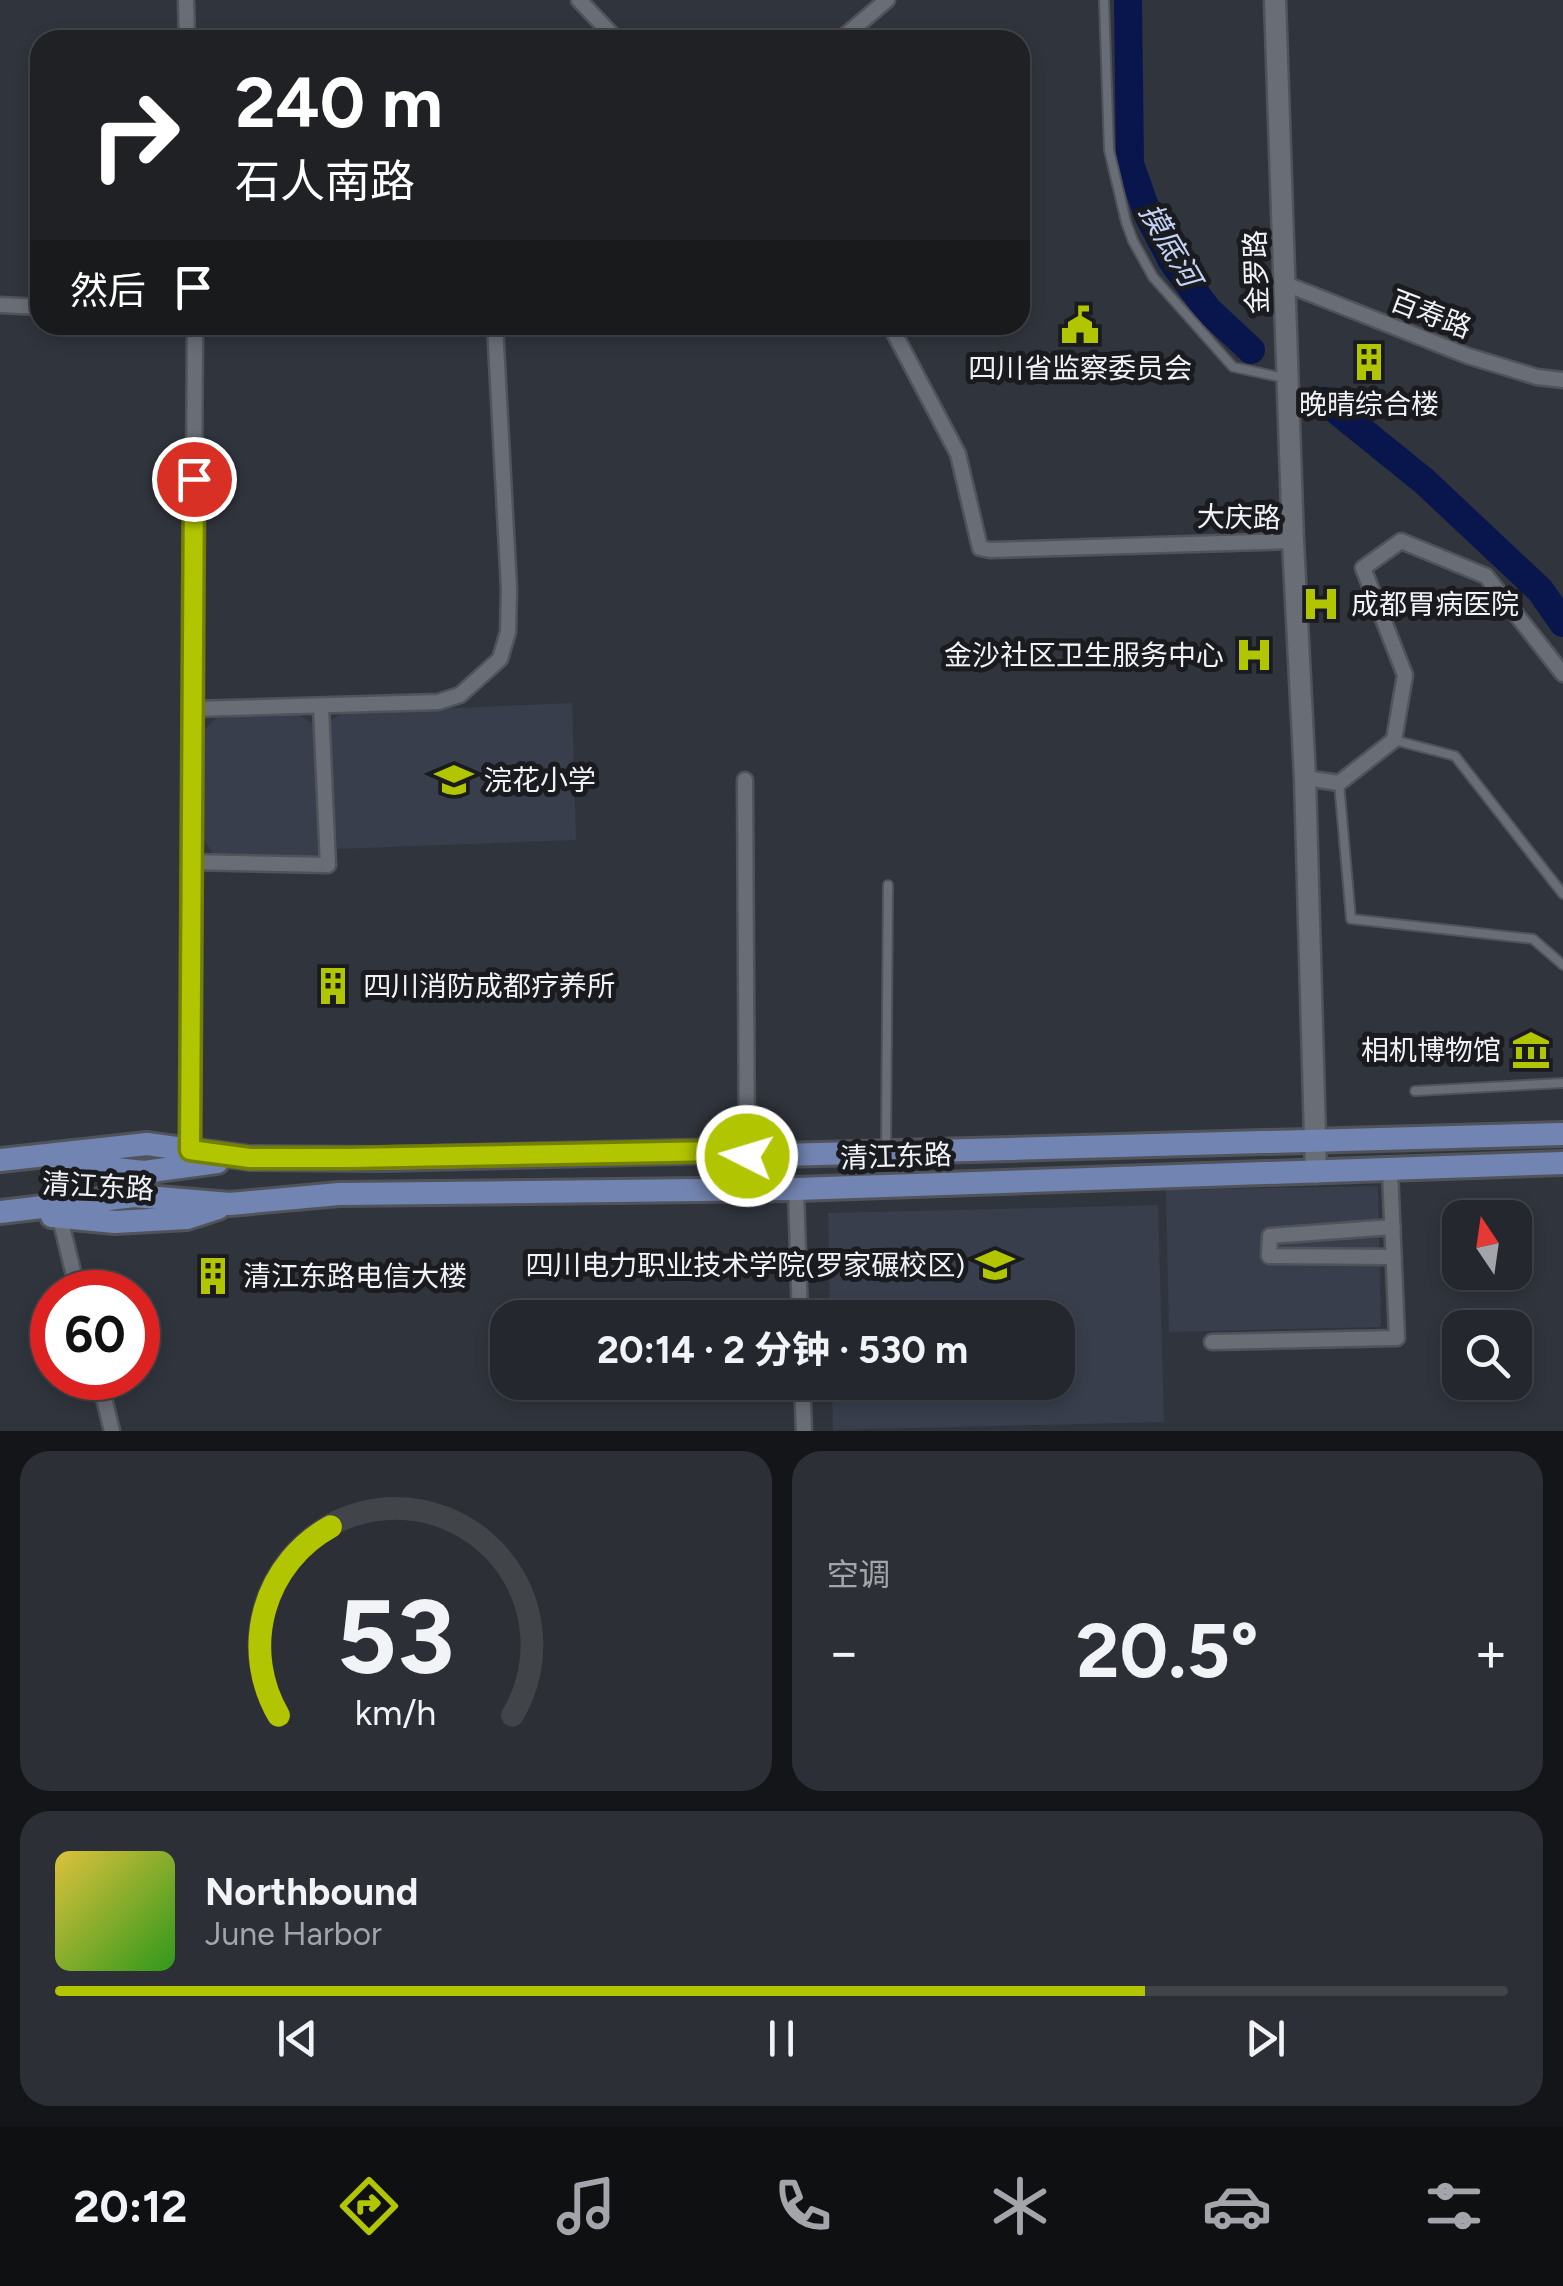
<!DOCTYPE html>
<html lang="zh">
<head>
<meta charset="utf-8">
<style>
  body { margin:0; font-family:Figtree,"Noto Sans SC",sans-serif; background:#2c2f35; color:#f1f3f6; height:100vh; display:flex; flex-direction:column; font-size:38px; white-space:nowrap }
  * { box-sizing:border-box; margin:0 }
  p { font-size:32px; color:#a3a5aa }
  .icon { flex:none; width:55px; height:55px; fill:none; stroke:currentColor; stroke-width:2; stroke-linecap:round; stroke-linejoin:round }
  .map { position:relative; height:1431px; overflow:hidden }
  .side { display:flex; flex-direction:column; gap:20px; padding:20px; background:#141519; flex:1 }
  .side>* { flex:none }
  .guide { position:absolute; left:30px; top:30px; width:1000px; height:305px; border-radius:30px; box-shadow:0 5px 15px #0003,0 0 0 2px #414449; background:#202124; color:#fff; overflow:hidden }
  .needle { width:65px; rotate:347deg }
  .controls { position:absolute; left:1442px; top:1200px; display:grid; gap:20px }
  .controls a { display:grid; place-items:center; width:90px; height:90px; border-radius:20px; background:#24272d; box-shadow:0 5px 15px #0003,0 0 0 2px #414449; font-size:50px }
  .speed { position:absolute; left:30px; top:1270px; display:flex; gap:20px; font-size:50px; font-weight:700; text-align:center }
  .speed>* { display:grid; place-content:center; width:130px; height:130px; border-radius:50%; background:#24272d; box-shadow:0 5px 15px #0003,0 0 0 2px #414449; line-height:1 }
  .speed .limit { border:15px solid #d22; background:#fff; color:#111 }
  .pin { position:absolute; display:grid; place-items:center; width:85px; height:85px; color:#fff; margin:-42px; border:5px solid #fff; border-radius:50%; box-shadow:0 2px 10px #0007 }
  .me { position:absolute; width:110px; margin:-55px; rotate:275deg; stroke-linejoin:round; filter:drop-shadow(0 0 8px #0008) }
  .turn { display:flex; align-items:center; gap:35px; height:210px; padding:0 40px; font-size:45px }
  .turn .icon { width:130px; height:130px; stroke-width:2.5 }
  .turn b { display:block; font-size:70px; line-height:85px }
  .then { display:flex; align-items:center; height:95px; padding:0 40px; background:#0003; gap:20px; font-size:38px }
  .big { font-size:75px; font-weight:700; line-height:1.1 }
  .side .tile { flex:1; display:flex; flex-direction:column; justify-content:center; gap:15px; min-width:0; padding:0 35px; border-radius:30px; background:#2c2f35 }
  .side .dial { align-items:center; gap:0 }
  .dial svg { height:260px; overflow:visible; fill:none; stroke:#414449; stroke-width:7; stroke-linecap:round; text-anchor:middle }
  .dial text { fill:#f1f3f6; stroke:none }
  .song { display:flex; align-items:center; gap:30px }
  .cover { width:120px; height:120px; border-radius:15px; background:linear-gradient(135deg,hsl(50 70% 55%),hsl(110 70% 35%)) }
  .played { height:10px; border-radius:5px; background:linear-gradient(90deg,#b1c500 75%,#414449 75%) }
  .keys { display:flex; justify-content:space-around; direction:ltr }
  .heat { display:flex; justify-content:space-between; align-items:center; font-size:55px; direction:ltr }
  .side .tiles { flex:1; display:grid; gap:20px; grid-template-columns:1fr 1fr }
  .tile:last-child { grid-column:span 2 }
  .trip { position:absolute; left:490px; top:1300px; width:585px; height:100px; border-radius:30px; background:#24272d; box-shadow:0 5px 15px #0003,0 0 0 2px #414449; font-weight:700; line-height:100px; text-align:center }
  .menu { display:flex; height:160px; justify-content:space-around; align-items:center; background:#0e1012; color:#a3a5aa }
  .menu .icon { width:70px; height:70px }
  .menu .active { color:#b1c500 }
  .menu b { font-size:45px; color:#f1f3f6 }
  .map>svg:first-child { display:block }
</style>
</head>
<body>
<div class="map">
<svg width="1563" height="1431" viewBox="0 0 1563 1431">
  <rect width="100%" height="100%" fill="#30343c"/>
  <path fill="#383e4c" d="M572,703L576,840L337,849L330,720L344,713Z
    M296,713L313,724L318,855H214L204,840L203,731L216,718Z
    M1378,1186L1381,1327L1169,1332L1166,1190Z
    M1158,1205L1164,1422L833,1430L832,1383L1058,1382V1318L830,1317L828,1213Z"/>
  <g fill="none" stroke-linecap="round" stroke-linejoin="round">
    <path stroke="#09164d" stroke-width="28" d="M1128,0L1130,164L1148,215L1172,261L1208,310L1251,350
      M1325,401L1424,481L1540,590L1563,623"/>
    <g stroke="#50535a" stroke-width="12">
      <path id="lane" d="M1104,0L1109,150L1126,222L1133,241L1153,277L1233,367L1284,378
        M1394,740L1455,756L1563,894
        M1339,783L1351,919L1533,939L1563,965
        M1415,1091L1563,1083
        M886,1149L888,885"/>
    </g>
    <g stroke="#50535a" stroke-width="19">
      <path id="street" d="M186,0L187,40
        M579,0L617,40
        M840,40L887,0
        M1283,283L1468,356L1537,377L1563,380
        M0,305L40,307
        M890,325L958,454L980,548L990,550L1293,541
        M192,709L438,702L460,695L500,659L508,632L509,589L495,325
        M1305,778L1339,783L1394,740L1405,675L1363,568L1401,541L1486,576L1563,674
        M745,780L747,1156
        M191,862L328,865L321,707
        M190,1150L195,325
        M796,1189L800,1318
        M60,1218L78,1292
        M1393,1227L1270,1236L1269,1256L1394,1257
        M1212,1342L1397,1338L1390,1170
        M99,1378L112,1431
        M802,1382L804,1431"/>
    </g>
    <g stroke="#50535a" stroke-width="25">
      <path id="secondary" d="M1275,0L1293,541L1305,778L1316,1173"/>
    </g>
    <g stroke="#50535a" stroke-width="28">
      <path id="primary" d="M0,1160L147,1144L250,1158L381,1159L719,1151L747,1156L1563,1134
        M60,1163L144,1172L217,1162
        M0,1212L134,1196L230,1204L339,1194L796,1189L1563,1163
        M52,1216L115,1222L187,1218L218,1208"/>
    </g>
    <use href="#lane" stroke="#696d76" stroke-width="8"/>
    <use href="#street" stroke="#696d76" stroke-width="14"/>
    <use href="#secondary" stroke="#696d76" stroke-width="20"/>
    <use href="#primary" stroke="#7284b1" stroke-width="22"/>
  </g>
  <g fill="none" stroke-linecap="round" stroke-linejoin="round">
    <g stroke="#738000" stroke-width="25">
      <path id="route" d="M194,479L190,1150L250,1158H349L719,1151L747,1156"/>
    </g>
    <use href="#route" stroke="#b1c500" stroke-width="18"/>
  </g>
  <defs>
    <g id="civic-bare" transform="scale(3)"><path d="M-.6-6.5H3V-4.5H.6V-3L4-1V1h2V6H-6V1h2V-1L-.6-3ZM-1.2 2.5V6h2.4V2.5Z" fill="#b1c500" stroke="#1a1b1f" stroke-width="2.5" paint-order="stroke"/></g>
    <g id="building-bare" transform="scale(3)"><path d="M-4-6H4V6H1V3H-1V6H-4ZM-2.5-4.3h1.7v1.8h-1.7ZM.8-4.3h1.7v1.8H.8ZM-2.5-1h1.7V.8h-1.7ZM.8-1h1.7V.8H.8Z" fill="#b1c500" stroke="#1a1b1f" stroke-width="2.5" paint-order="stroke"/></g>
    <g id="hospital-bare" transform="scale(3)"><path d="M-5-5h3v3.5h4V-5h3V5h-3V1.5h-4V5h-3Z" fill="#b1c500" stroke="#1a1b1f" stroke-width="2.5" paint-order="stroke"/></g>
    <g id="school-bare" transform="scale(3)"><path d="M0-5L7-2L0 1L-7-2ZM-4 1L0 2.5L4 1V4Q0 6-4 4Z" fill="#b1c500" stroke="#1a1b1f" stroke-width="2.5" paint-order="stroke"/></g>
    <g id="museum-bare" transform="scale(3)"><path d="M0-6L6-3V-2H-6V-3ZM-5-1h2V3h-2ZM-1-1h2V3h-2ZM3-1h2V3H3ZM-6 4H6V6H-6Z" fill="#b1c500" stroke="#1a1b1f" stroke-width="2.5" paint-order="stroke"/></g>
    <g id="university-bare" transform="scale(3)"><path d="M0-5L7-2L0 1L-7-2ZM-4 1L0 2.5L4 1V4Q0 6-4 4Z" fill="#b1c500" stroke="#1a1b1f" stroke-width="2.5" paint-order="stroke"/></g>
  </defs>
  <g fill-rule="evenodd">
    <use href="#civic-bare" x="1080" y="325"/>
    <use href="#building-bare" x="1369" y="362"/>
    <use href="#hospital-bare" x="1321" y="604"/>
    <use href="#hospital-bare" x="1254" y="655"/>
    <use href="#school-bare" x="454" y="780"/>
    <use href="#building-bare" x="333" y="986"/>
    <use href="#museum-bare" x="1531" y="1050"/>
    <use href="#university-bare" x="995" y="1265"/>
    <use href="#building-bare" x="213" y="1276"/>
  </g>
  <g text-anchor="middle" stroke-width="10" stroke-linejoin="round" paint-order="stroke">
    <g font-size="28" fill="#f0f2f7" stroke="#1a1b1f">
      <text transform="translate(1256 272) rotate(-92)" y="10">金罗路</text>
      <text transform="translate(1431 314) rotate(21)" y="10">百寿路</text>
      <text transform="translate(1239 517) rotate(1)" y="10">大庆路</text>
      <text transform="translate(896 1156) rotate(-2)" y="10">清江东路</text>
      <text transform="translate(98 1186) rotate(3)" y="10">清江东路</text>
    </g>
    <g font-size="28" fill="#f0f2f7" stroke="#1a1b1f" text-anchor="start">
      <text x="1080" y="378" text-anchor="middle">四川省监察委员会</text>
      <text x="1369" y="414" text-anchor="middle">晚晴综合楼</text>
      <text x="1351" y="614">成都胃病医院</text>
      <text x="1224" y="665" text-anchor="end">金沙社区卫生服务中心</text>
      <text x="484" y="790">浣花小学</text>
      <text x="363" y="996">四川消防成都疗养所</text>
      <text x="1501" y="1060" text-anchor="end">相机博物馆</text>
      <text x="965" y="1275" text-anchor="end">四川电力职业技术学院(罗家碾校区)</text>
      <text x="243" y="1286">清江东路电信大楼</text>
    </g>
    <g font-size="30" font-style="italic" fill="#c2d1f5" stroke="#1a1b1f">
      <text transform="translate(1170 245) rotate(60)" y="10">摸底河</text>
    </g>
  </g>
</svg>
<div class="controls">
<a><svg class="needle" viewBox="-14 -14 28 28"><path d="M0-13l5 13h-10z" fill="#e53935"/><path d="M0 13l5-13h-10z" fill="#a3a5aa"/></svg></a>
<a><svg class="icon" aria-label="search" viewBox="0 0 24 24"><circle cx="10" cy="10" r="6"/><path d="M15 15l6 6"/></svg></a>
</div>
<div class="speed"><div class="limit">60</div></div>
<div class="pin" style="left:194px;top:479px;background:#d93025"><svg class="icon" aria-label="arrive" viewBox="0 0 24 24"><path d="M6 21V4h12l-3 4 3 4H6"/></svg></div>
<svg class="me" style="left:747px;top:1156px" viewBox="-20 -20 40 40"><circle r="17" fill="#b1c500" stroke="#fff" stroke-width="3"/><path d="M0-11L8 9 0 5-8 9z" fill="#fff"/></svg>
<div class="trip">20:14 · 2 分钟 · 530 m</div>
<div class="guide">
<div class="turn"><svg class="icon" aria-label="right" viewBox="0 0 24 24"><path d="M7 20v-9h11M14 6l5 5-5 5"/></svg><div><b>240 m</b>石人南路</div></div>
<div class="then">然后<svg class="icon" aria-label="arrive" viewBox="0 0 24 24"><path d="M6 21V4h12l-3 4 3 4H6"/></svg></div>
</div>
</div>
<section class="side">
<div class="tiles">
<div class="tile dial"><svg viewBox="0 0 100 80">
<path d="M14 69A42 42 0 1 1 86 69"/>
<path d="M14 69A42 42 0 0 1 30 11" stroke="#b1c500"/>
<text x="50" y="56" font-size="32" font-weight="700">53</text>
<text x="50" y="72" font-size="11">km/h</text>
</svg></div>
<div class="tile"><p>空调</p>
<div class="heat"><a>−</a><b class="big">20.5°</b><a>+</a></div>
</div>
<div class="tile">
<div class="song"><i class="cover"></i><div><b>Northbound</b><p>June Harbor</p></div></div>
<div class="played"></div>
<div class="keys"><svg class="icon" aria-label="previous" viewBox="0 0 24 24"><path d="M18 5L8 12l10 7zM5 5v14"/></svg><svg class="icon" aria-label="pause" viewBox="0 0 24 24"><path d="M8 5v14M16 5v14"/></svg><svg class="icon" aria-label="next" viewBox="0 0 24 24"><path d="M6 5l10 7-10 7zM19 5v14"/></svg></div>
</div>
</div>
</section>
<nav class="menu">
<b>20:12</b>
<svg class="icon active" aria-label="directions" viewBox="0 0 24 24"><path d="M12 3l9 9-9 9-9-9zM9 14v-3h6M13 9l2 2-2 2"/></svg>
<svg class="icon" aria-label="music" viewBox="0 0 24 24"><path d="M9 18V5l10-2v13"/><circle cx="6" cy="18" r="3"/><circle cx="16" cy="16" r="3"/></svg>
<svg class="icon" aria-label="phone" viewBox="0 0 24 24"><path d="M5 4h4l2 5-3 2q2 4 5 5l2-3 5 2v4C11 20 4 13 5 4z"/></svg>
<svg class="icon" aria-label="climate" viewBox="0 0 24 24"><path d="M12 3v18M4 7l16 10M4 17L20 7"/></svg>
<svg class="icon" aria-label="car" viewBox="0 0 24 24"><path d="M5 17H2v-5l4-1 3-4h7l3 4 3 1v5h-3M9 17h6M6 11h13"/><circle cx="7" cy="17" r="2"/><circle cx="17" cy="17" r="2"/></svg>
<svg class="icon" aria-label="filters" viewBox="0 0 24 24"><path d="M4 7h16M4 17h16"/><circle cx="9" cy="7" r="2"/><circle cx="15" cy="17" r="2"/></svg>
</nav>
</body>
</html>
